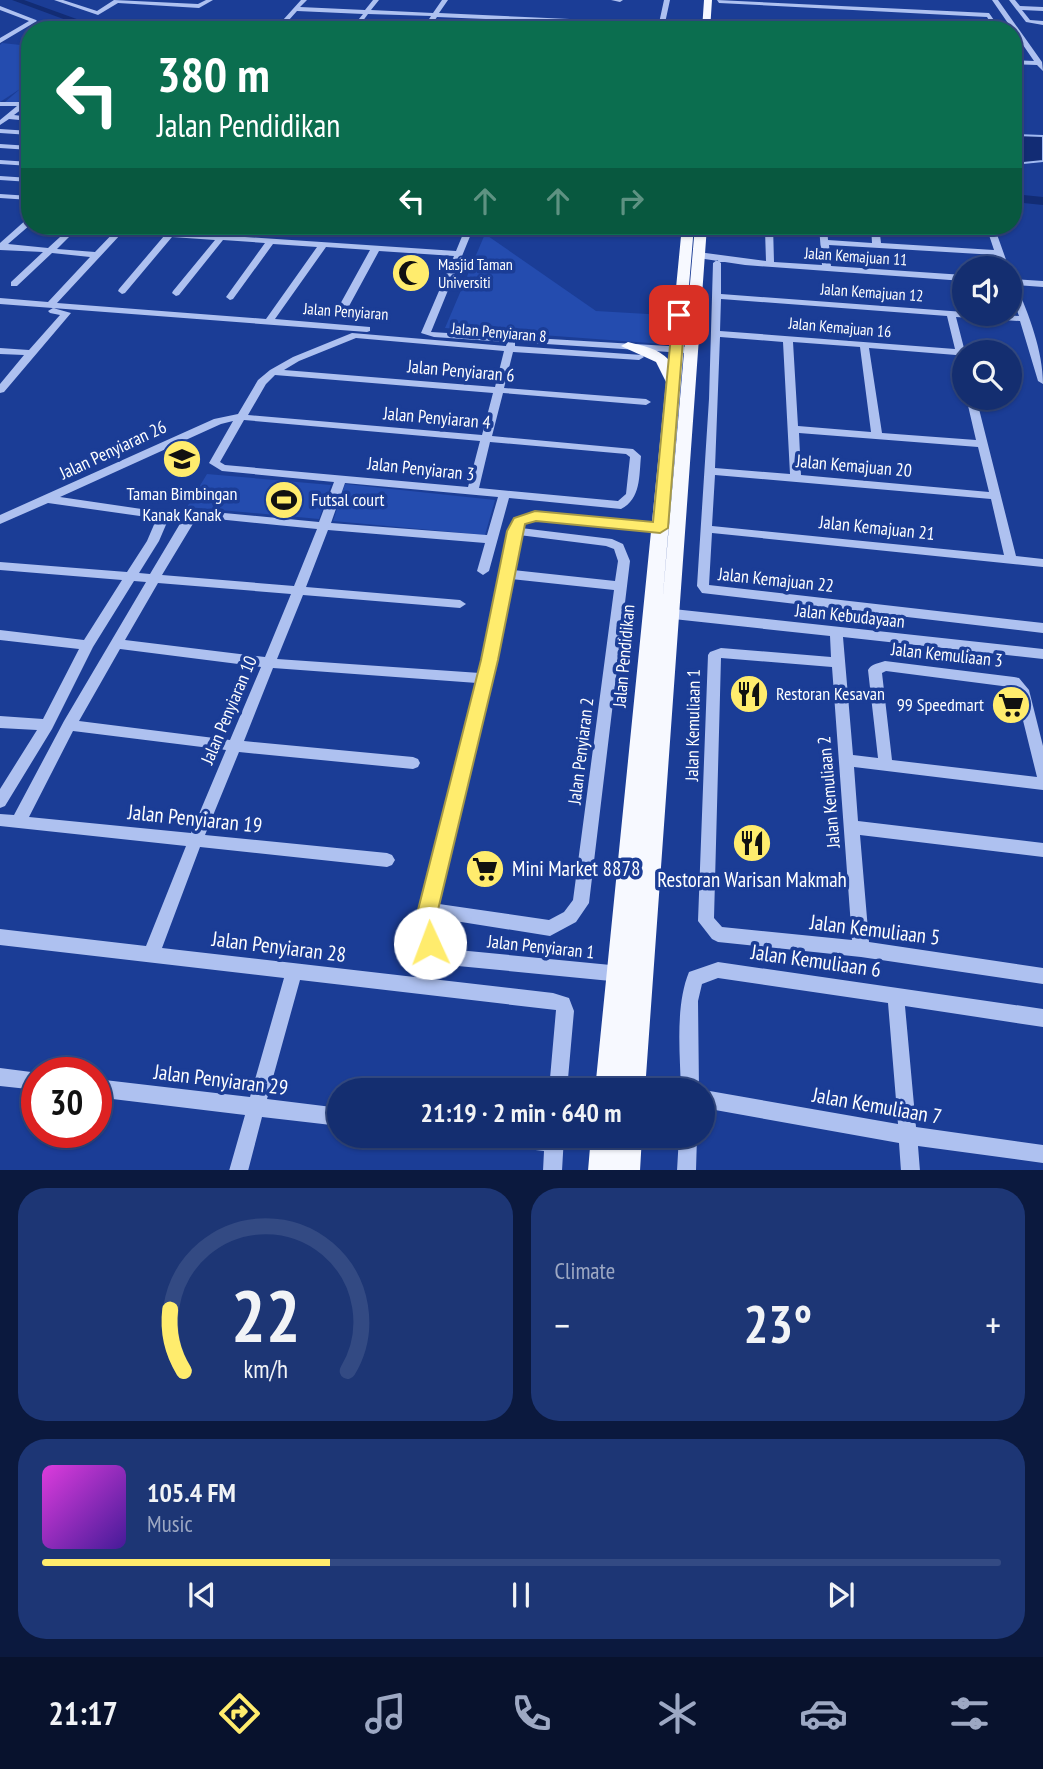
<!DOCTYPE html>
<html lang="en">
<head>
<meta charset="utf-8">
<style>
  body { margin:0; font-family:"PT Sans Narrow",sans-serif; background:#1d3675; color:#f1f3f6; height:100vh; display:flex; flex-direction:column; font-size:26px; white-space:nowrap }
  * { box-sizing:border-box; margin:0 }
  p { font-size:23px; color:#9da8c3 }
  .icon { flex:none; width:38px; height:38px; fill:none; stroke:currentColor; stroke-width:2; stroke-linecap:round; stroke-linejoin:round }
  .map { position:relative; height:1170px; overflow:hidden }
  .side { display:flex; flex-direction:column; gap:18px; padding:18px; background:#0b193e; flex:1 }
  .side>* { flex:none }
  .guide { position:absolute; left:21px; top:21px; width:1001px; height:214px; border-radius:28px; box-shadow:0 2px 5px #0004,0 0 0 2px #334a83; background:#0b6e4f; color:#fff; overflow:hidden }
  .controls { position:absolute; left:952px; top:256px; display:grid; gap:14px }
  .controls a { display:grid; place-items:center; width:70px; height:70px; border-radius:50%; background:#142e70; box-shadow:0 2px 5px #0004,0 0 0 2px #334a83; font-size:35px }
  .speed { position:absolute; left:21px; top:1057px; display:flex; gap:14px; font-size:35px; font-weight:700; text-align:center }
  .speed>* { display:grid; place-content:center; width:91px; height:91px; border-radius:50%; background:#142e70; box-shadow:0 2px 5px #0004,0 0 0 2px #334a83; line-height:1 }
  .speed .limit { border:10px solid #d22; background:#fff; color:#111 }
  .pin { position:absolute; display:grid; place-items:center; width:60px; height:60px; color:#fff; margin:-30px; border-radius:14px; box-shadow:0 4px 10px #0006 }
  .me { position:absolute; width:77px; margin:-38px; rotate:358deg; stroke-linejoin:round; filter:drop-shadow(0 0 5px #0008) }
  .turn { display:flex; align-items:center; gap:24px; height:147px; padding:0 21px; font-size:32px }
  .turn .icon { width:91px; height:91px; stroke-width:2.5 }
  .turn b { display:block; font-size:49px; line-height:60px }
  .lanes { display:flex; align-items:center; height:66px; padding:0 21px; background:#0003; justify-content:center; gap:35px; direction:ltr }
  .lanes .off { opacity:.35 }
  .big { font-size:52px; font-weight:700; line-height:1.1 }
  .side .widget { flex:1; display:flex; flex-direction:column; justify-content:center; gap:10px; min-width:0; padding:0 24px; border-radius:28px; background:#1d3675 }
  .side .dial { align-items:center; gap:0 }
  .dial svg { height:182px; overflow:visible; fill:none; stroke:#334a83; stroke-width:7; stroke-linecap:round; text-anchor:middle }
  .dial text { fill:#f1f3f6; stroke:none }
  .song { display:flex; align-items:center; gap:21px }
  .cover { width:84px; height:84px; border-radius:10px; background:linear-gradient(135deg,hsl(300 70% 55%),hsl(260 70% 35%)) }
  .played { height:7px; border-radius:4px; background:linear-gradient(90deg,#ffec6d 30%,#334a83 30%) }
  .keys { display:flex; justify-content:space-around; direction:ltr }
  .heat { display:flex; justify-content:space-between; align-items:center; font-size:38px; direction:ltr }
  .side .tiles { flex:1; display:grid; gap:18px; grid-template-columns:1fr 1fr }
  .widget:last-child { grid-column:span 2 }
  .trip { position:absolute; left:327px; top:1078px; width:388px; height:70px; border-radius:35px; background:#142e70; box-shadow:0 2px 5px #0004,0 0 0 2px #334a83; font-weight:700; line-height:70px; text-align:center }
  .dock { display:flex; height:112px; justify-content:space-around; align-items:center; background:#08122d; color:#9da8c3 }
  .dock .icon { width:49px; height:49px }
  .dock .active { color:#ffec6d }
  .dock b { font-size:32px; color:#f1f3f6 }
  .map>svg:first-child { display:block }
</style>
</head>
<body>
<div class="map">
<svg width="1043" height="1171" viewBox="0 0 1043 1171">
  <rect width="100%" height="100%" fill="#1b3d96"/>
  <path fill="#244caf" d="M2,43L30,46V94L18,102H5L20,89L0,102V45Z
    M485,234L596,311L665,315L663,344L445,328Z
    M207,474L331,485L319,519L187,507Z
    M345,484L495,500L485,535L333,521Z"/>
  <path fill="#122c74" stroke="#a1baf2" stroke-width="2" d="M1013,135L1043,136V161L1013,164Z"/>
  <g fill="none" stroke-linecap="round" stroke-linejoin="round">
    <path fill="#122c74" fill-rule="evenodd" d="M12,0H24L107,30H93Z
      M1013,194L1043,197V205L1013,202Z"/>
    <path fill="#aec1f0" fill-rule="evenodd" d="M54,0H63L97,11L114,0L198,4L206,0H213L199,8L118,3L98,15Z
      M301,0H307L300,7L365,10L373,0H379L371,10L433,13L442,0H448L439,13L659,23L664,0H670L665,23L695,24L707,20L710,22L696,28L664,26L663,30H659V26L437,17L428,30H422L431,16L368,14L356,30H350L363,14L297,11L280,30H274Z
      M611,0H623L620,2Z
      M717,0L989,13L1001,30L856,24L853,22L856,20L993,27L987,17L719,3Z
      M992,0H998L1042,62L1043,71L1037,65L1013,64V60L1034,61Z
      M1009,0H1015L1020,6L1043,7V11L1022,10L1030,20L1043,21V25L1026,22Z
      M0,6L36,20L37,21L0,43V38L29,21L0,10Z
      M805,24L807,25L809,30H803L802,26Z
      M30,97V103L14,115L30,117V121L9,119L0,125V120L17,106H0V102H22Z
      M0,129L30,131V135L0,133Z
      M0,144L30,146V150L0,148Z
      M0,160L30,162V166L0,164Z
      M0,176L30,178V182L0,180Z
      M0,194L30,196V200L0,198Z
      M27,219H30V225L8,244L48,248L72,226H80L57,249L95,252L120,226H128L126,229L456,251L463,234L462,230L444,226C455,225 467,222 471,234L431,332L685,347L690,350L685,353L515,342V346L642,355L644,357L639,360L513,352L504,388L646,399L651,402L646,405L503,393L492,436L633,449L641,456C639,476 641,499 621,509L509,498L489,571L483,575L477,571L485,543L328,530L306,587L460,600L466,604L460,608L303,595L277,659L480,673L508,531L515,518L535,512L664,525L666,528L664,531L660,532L535,520L523,524L521,528L612,539L623,544L630,561L589,903L576,922L550,936L436,918C432,935 443,945 458,950L621,966L627,968L629,974L627,980L621,982L458,966C439,960 420,950 418,927C417,913 426,891 429,876C443,811 460,747 477,683L273,668L244,741L413,757L418,759L420,763L418,767L413,769L239,752L205,835L387,853L392,855L395,860L392,865L387,867L200,847L162,948L553,993L569,998L574,1011L567,1090H549L556,1010L300,980L267,1099L340,1108V1126L262,1117L248,1171H229L245,1115L96,1097V1079L250,1097L284,978L0,945V929L146,946L186,846L0,826V814L14,815L64,721L146,582L134,581L93,647L52,729L5,806L0,808V789L37,730L0,728V716L43,719L79,649L0,640V630L84,640L122,580L0,570V562L127,572L147,541L156,520L154,518L48,503L0,524V515L214,419L238,414L258,380L270,370L293,357L352,333L506,346L507,342L434,337L421,333L454,256L379,251L348,308L343,311L338,308L370,250L326,247L275,319L370,327V331L367,332L0,304V298L48,302L90,257L52,253L17,286H11V282L43,252L0,250V243ZM121,234L164,236L119,289L118,291L122,294L125,293L172,237L215,240L173,291L172,293L176,296L179,295L223,240L265,243L226,297L230,300L233,299L273,244L317,247L266,319L57,303ZM356,338L504,351L495,387L284,370L299,361ZM275,375L493,393L482,435L248,415L266,384ZM244,420L480,441L468,487L225,465L220,462ZM233,421L209,463L222,471L334,482L319,522L192,510L187,512L150,574L139,573L159,541L168,520L162,512L60,497L221,424ZM490,442L626,454L630,457L626,494L618,501L479,488ZM345,483L498,497L487,535L331,523ZM197,517L317,529L294,586L162,575ZM519,535L606,546L614,549L618,561L615,581L513,570ZM511,579L614,590L573,900L564,912L549,920L439,904L456,818L497,660ZM158,583L291,594L265,657L125,640ZM120,649L261,667L230,740L79,721ZM73,731L226,750L191,833L29,817Z
      M746,226H773L774,262L822,265L819,226H827L828,240L872,243L871,226H879L881,243L994,250L988,232L938,228L934,226H994L1009,268H1001L996,255L829,245L831,266L964,275V281L745,265L698,258L694,255L698,252L766,261L765,230L750,228Z
      M717,260L721,263V294L1019,316L1010,291V279L1043,281V287L1016,285C1029,315 1043,351 1043,384L1038,381L1020,321L956,317L965,352L964,370L959,367L956,355L869,348L882,433L976,440L966,397H976L1016,556L1043,559V567L712,533L709,585L1043,623V633L702,593L697,586L709,399L713,263ZM721,299L947,316L955,349L720,331ZM720,337L783,342L790,474L715,468ZM793,342L860,347L871,432L798,426ZM799,433L978,447L989,492L801,475ZM715,475L991,499L1004,555L712,526Z
      M53,308L71,313L4,392L0,393V384L24,355L0,354V348L29,350L60,315L50,313L48,311Z
      M664,608L1043,649V659L843,637L853,755L878,758L868,670C871,664 879,663 885,661L1014,677L1019,678L1029,690L1043,746V790L854,767L858,821L1043,843V857L860,835L869,942L1043,968V984L861,957L718,942L712,939L698,921L708,655L710,652L721,648L831,657L830,636L664,618L658,613ZM721,658L832,667L852,940L722,927L714,918ZM886,671L1010,687L1016,692L1037,777L892,760L882,673Z
      M718,962L1043,1009V1027L905,1006L916,1127L1043,1145V1163L918,1146L920,1171H901L899,1143L704,1108V1090L898,1124L888,1003L718,978L702,984L698,1001L699,1090H681C680,1054 675,1006 689,972Z
      M0,1068L39,1073H37V1090L0,1086Z
      M483,1136H564L562,1171H543L544,1151L492,1145L485,1143Z
      M679,1136H697L696,1171H677Z"/>
    <path fill="#f7f9ff" fill-rule="evenodd" d="M704,0H712L710,30H702Z
      M682,226H694L662,606L695,226H707L645,1090H595L666,382L656,362L621,346L628,342C643,346 658,348 669,360Z
      M591,1136H642L640,1171H588Z"/>
  </g>
  <path fill="#ffec6d" stroke="#a69947" stroke-width="2" d="M679,312L685,315L668,528L660,533L536,521L525,524L498,660L438,910C437,923 442,940 437,950L430,953L422,950L415,926L418,910L481,660L507,531L514,518L535,511L653,522L673,315Z"/>
  <defs>
    <g id="mosque-disc" transform="scale(2.0125)"><circle r="9.5" fill="#ffec6d" stroke="#1b3d96"/><path d="M3.5-4.9A6 6 0 1 0 3.5 4.9A5 5 0 1 1 3.5-4.9Z" fill="#111"/></g>
    <g id="school-disc" transform="scale(2.0125)"><circle r="9.5" fill="#ffec6d" stroke="#1b3d96"/><path d="M0-5L7-2L0 1L-7-2ZM-4 1L0 2.5L4 1V4Q0 6-4 4Z" fill="#111"/></g>
    <g id="stadium-disc" transform="scale(2.0125)"><circle r="9.5" fill="#ffec6d" stroke="#1b3d96"/><path d="M0-5a6.5 5 0 1 0 0 10a6.5 5 0 1 0 0-10ZM-3.5-1.8h7v3.6h-7Z" fill="#111"/></g>
    <g id="restaurant-disc" transform="scale(2.0125)"><circle r="9.5" fill="#ffec6d" stroke="#1b3d96"/><path d="M-5-6h1v4h1v-4h1v4h1v-4h1v5L-1.5 .5V6h-2V.5L-5-1ZM5-6V6H3V1.5H1.5Q1.5-4 5-6Z" fill="#111"/></g>
    <g id="supermarket-disc" transform="scale(2.0125)"><circle r="9.5" fill="#ffec6d" stroke="#1b3d96"/><path d="M-6-5.5h2.5l.6 2H6L4.5 2H-2.5L-4.4-4H-6ZM-1.5 3.2a1.3 1.3 0 1 0 .1 0ZM3 3.2a1.3 1.3 0 1 0 .1 0Z" fill="#111"/></g>
  </defs>
  <g fill-rule="evenodd">
    <use href="#mosque-disc" x="411" y="273"/>
    <use href="#school-disc" x="182" y="459"/>
    <use href="#stadium-disc" x="284" y="500"/>
    <use href="#restaurant-disc" x="749" y="694"/>
    <use href="#supermarket-disc" x="1011" y="705"/>
    <use href="#restaurant-disc" x="752" y="843"/>
    <use href="#supermarket-disc" x="485" y="869"/>
  </g>
  <g text-anchor="middle" stroke-width="7" stroke-linejoin="round" paint-order="stroke">
    <g font-size="16" fill="#fff" stroke="#1b3d96">
      <text transform="translate(856 256) rotate(4)" y="6">Jalan Kemajuan 11</text>
      <text transform="translate(872 292) rotate(4)" y="6">Jalan Kemajuan 12</text>
      <text transform="translate(346 311) rotate(4)" y="6">Jalan Penyiaran</text>
      <text transform="translate(840 327) rotate(5)" y="6">Jalan Kemajuan 16</text>
      <text transform="translate(499 332) rotate(5)" y="6">Jalan Penyiaran 8</text>
    </g>
    <g font-size="16" fill="#fff" stroke="#1b3d96" text-anchor="start">
      <text x="438" y="270">Masjid Taman<tspan x="438" dy="18">Universiti</tspan></text>
    </g>
    <g font-size="18" fill="#fff" stroke="#1b3d96">
      <text transform="translate(461 371) rotate(5)" y="6">Jalan Penyiaran 6</text>
      <text transform="translate(437 418) rotate(5)" y="6">Jalan Penyiaran 4</text>
      <text transform="translate(113 450) rotate(-25)" y="6">Jalan Penyiaran 26</text>
      <text transform="translate(854 466) rotate(5)" y="6">Jalan Kemajuan 20</text>
      <text transform="translate(421 469) rotate(6)" y="6">Jalan Penyiaran 3</text>
      <text transform="translate(877 528) rotate(6)" y="6">Jalan Kemajuan 21</text>
      <text transform="translate(776 580) rotate(6)" y="6">Jalan Kemajuan 22</text>
      <text transform="translate(850 616) rotate(6)" y="6">Jalan Kebudayaan</text>
      <text transform="translate(947 655) rotate(6)" y="6">Jalan Kemuliaan 3</text>
      <text transform="translate(624 656) rotate(-85)" y="6">Jalan Pendidikan</text>
      <text transform="translate(229 710) rotate(-67)" y="6">Jalan Penyiaran 10</text>
      <text transform="translate(693 725) rotate(-89)" y="6">Jalan Kemuliaan 1</text>
      <text transform="translate(581 751) rotate(-83)" y="6">Jalan Penyiaran 2</text>
      <text transform="translate(829 792) rotate(-95)" y="6">Jalan Kemuliaan 2</text>
      <text transform="translate(541 947) rotate(6)" y="6">Jalan Penyiaran 1</text>
    </g>
    <g font-size="18" fill="#fff" stroke="#1b3d96" text-anchor="start">
      <text x="182" y="500" text-anchor="middle">Taman Bimbingan<tspan x="182" dy="21">Kanak Kanak</tspan></text>
      <text x="311" y="506">Futsal court</text>
      <text x="776" y="700">Restoran Kesavan</text>
      <text x="984" y="711" text-anchor="end">99 Speedmart</text>
    </g>
    <g font-size="21" fill="#fff" stroke="#1b3d96">
      <text transform="translate(195 819) rotate(6)" y="7">Jalan Penyiaran 19</text>
      <text transform="translate(875 930) rotate(7)" y="7">Jalan Kemuliaan 5</text>
      <text transform="translate(279 947) rotate(7)" y="7">Jalan Penyiaran 28</text>
      <text transform="translate(816 961) rotate(8)" y="7">Jalan Kemuliaan 6</text>
      <text transform="translate(221 1080) rotate(7)" y="7">Jalan Penyiaran 29</text>
      <text transform="translate(877 1106) rotate(10)" y="7">Jalan Kemuliaan 7</text>
    </g>
    <g font-size="21" fill="#fff" stroke="#1b3d96" text-anchor="start">
      <text x="512" y="876">Mini Market 8878</text>
      <text x="752" y="887" text-anchor="middle">Restoran Warisan Makmah</text>
    </g>
  </g>
</svg>
<div class="controls">
<a><svg class="icon" aria-label="sound" viewBox="0 0 24 24"><path d="M4 9h4l5-4v14l-5-4H4zM17 9q2 3 0 6"/></svg></a>
<a><svg class="icon" aria-label="search" viewBox="0 0 24 24"><circle cx="10" cy="10" r="6"/><path d="M15 15l6 6"/></svg></a>
</div>
<div class="speed"><div class="limit">30</div></div>
<div class="pin" style="left:679px;top:315px;background:#d93025"><svg class="icon" aria-label="arrive" viewBox="0 0 24 24"><path d="M6 21V4h12l-3 4 3 4H6"/></svg></div>
<svg class="me" style="left:430px;top:943px" viewBox="-20 -20 40 40"><circle r="19" fill="#fff"/><path d="M0-13L10 11 0 6-10 11z" fill="#ffec6d"/></svg>
<div class="trip">21:19 · 2 min · 640 m</div>
<div class="guide">
<div class="turn"><svg class="icon" aria-label="left" viewBox="0 0 24 24"><path d="M17 20v-9H6M10 6l-5 5 5 5"/></svg><div><b>380 m</b>Jalan Pendidikan</div></div>
<div class="lanes"><svg class="icon" aria-label="left" viewBox="0 0 24 24"><path d="M17 20v-9H6M10 6l-5 5 5 5"/></svg><svg class="icon off" aria-label="ahead" viewBox="0 0 24 24"><path d="M12 20V5M6 11l6-6 6 6"/></svg><svg class="icon off" aria-label="ahead" viewBox="0 0 24 24"><path d="M12 20V5M6 11l6-6 6 6"/></svg><svg class="icon off" aria-label="right" viewBox="0 0 24 24"><path d="M7 20v-9h11M14 6l5 5-5 5"/></svg></div>
</div>
</div>
<section class="side">
<div class="tiles">
<div class="widget dial"><svg viewBox="0 0 100 80">
<path d="M14 69A42 42 0 1 1 86 69"/>
<path d="M14 69A42 42 0 0 1 8 42" stroke="#ffec6d"/>
<text x="50" y="56" font-size="32" font-weight="700">22</text>
<text x="50" y="72" font-size="11">km/h</text>
</svg></div>
<div class="widget"><p>Climate</p>
<div class="heat"><a>−</a><b class="big">23°</b><a>+</a></div>
</div>
<div class="widget">
<div class="song"><i class="cover"></i><div><b>105.4 FM</b><p>Music</p></div></div>
<div class="played"></div>
<div class="keys"><svg class="icon" aria-label="previous" viewBox="0 0 24 24"><path d="M18 5L8 12l10 7zM5 5v14"/></svg><svg class="icon" aria-label="pause" viewBox="0 0 24 24"><path d="M8 5v14M16 5v14"/></svg><svg class="icon" aria-label="next" viewBox="0 0 24 24"><path d="M6 5l10 7-10 7zM19 5v14"/></svg></div>
</div>
</div>
</section>
<nav class="dock">
<b>21:17</b>
<svg class="icon active" aria-label="directions" viewBox="0 0 24 24"><path d="M12 3l9 9-9 9-9-9zM9 14v-3h6M13 9l2 2-2 2"/></svg>
<svg class="icon" aria-label="music" viewBox="0 0 24 24"><path d="M9 18V5l10-2v13"/><circle cx="6" cy="18" r="3"/><circle cx="16" cy="16" r="3"/></svg>
<svg class="icon" aria-label="phone" viewBox="0 0 24 24"><path d="M5 4h4l2 5-3 2q2 4 5 5l2-3 5 2v4C11 20 4 13 5 4z"/></svg>
<svg class="icon" aria-label="climate" viewBox="0 0 24 24"><path d="M12 3v18M4 7l16 10M4 17L20 7"/></svg>
<svg class="icon" aria-label="car" viewBox="0 0 24 24"><path d="M5 17H2v-5l4-1 3-4h7l3 4 3 1v5h-3M9 17h6M6 11h13"/><circle cx="7" cy="17" r="2"/><circle cx="17" cy="17" r="2"/></svg>
<svg class="icon" aria-label="filters" viewBox="0 0 24 24"><path d="M4 7h16M4 17h16"/><circle cx="9" cy="7" r="2"/><circle cx="15" cy="17" r="2"/></svg>
</nav>
</body>
</html>
